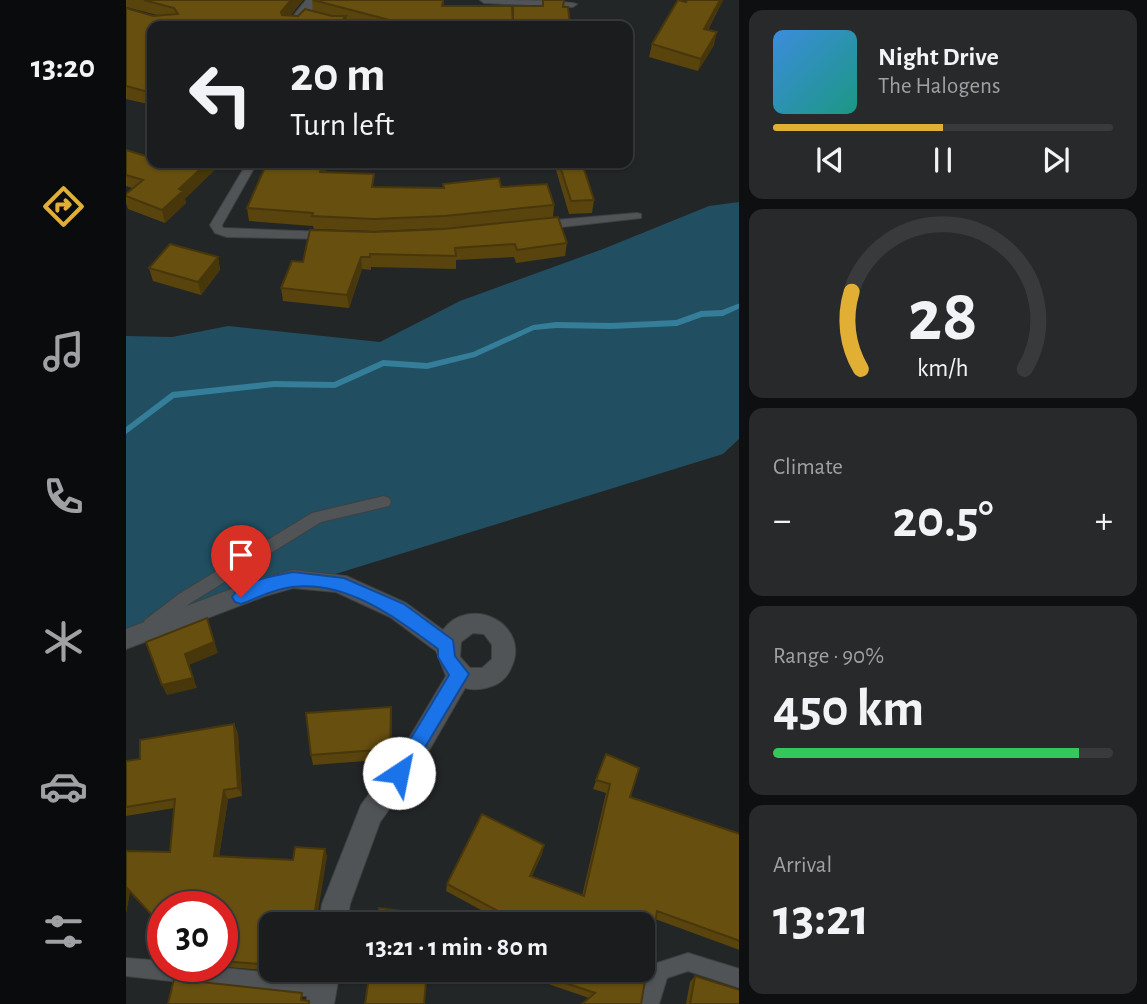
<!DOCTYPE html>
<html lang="en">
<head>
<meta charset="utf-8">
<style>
  body { margin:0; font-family:"Alegreya Sans",sans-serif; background:#27292a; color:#f1f3f6; height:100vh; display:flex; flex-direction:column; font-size:26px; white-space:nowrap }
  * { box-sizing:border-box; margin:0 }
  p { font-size:23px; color:#9fa1a4 }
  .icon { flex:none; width:38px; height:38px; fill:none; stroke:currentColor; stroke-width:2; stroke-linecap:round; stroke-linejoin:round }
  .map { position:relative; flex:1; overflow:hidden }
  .panel { display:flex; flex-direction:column; gap:10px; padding:10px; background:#0e0f10; width:408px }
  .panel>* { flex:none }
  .banner { position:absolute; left:21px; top:21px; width:486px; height:147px; border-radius:14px; box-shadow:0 2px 5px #0004,0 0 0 2px #383a3b; background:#1a1c1d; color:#f1f3f6; overflow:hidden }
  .speed { position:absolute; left:21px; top:891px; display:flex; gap:14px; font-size:35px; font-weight:700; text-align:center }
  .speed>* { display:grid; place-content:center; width:91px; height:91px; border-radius:50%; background:#1a1c1d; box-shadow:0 2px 5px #0004,0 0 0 2px #383a3b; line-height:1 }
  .speed .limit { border:10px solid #d22; background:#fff; color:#111 }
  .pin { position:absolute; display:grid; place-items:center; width:60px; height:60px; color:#fff; margin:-72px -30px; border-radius:50% 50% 50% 0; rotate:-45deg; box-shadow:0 0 7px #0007 }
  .pin .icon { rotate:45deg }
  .me { position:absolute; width:77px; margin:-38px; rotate:34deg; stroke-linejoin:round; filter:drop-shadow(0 0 5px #0008) }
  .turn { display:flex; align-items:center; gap:24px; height:147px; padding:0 28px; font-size:32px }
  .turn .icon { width:91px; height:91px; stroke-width:2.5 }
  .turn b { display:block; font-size:49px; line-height:60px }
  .big { font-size:52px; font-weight:700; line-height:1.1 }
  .panel .card { flex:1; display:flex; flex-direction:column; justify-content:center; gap:10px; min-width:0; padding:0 24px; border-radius:14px; background:#27292a }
  .panel .dial { align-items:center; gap:0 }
  .dial svg { height:182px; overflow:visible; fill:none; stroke:#383a3b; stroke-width:7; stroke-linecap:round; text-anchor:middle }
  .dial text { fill:#f1f3f6; stroke:none }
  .song { display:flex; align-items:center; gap:21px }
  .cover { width:84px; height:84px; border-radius:10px; background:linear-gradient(135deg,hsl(210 70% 55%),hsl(170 70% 35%)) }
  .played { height:7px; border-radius:4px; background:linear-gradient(90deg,#e1af34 50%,#383a3b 50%) }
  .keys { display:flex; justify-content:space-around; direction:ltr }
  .heat { display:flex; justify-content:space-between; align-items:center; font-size:38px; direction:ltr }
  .charge { height:10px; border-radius:5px; background:linear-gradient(90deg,#34c759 90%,#383a3b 0) }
  .trip { position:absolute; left:133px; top:912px; width:396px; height:70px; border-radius:14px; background:#1a1c1d; box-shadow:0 2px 5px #0004,0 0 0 2px #383a3b; font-weight:700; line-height:70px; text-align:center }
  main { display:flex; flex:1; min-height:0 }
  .dock { display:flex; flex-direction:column; width:126px; justify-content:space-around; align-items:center; background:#0a0b0c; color:#9fa1a4 }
  .dock .icon { width:49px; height:49px }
  .dock .selected { color:#e1af34 }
  .dock b { font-size:32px; color:#f1f3f6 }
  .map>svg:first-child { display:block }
</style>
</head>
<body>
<main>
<nav class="dock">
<b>13:20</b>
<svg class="icon selected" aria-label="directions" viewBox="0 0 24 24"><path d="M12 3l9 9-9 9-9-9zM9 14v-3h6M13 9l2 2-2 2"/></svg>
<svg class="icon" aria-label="music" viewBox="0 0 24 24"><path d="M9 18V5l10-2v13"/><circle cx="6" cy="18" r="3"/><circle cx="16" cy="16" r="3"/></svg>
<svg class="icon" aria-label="phone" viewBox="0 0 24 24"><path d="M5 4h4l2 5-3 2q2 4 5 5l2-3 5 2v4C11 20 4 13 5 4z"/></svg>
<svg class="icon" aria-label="climate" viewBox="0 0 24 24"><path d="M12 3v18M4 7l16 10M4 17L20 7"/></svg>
<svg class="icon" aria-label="car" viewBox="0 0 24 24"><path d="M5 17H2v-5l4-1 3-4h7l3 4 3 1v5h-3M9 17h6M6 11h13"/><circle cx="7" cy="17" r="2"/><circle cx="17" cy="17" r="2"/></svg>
<svg class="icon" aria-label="filters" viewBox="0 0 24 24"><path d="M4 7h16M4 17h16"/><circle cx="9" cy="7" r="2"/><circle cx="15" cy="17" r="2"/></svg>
</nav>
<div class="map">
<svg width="614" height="1004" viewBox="0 0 614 1004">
  <rect width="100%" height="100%" fill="#232627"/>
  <path fill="#214f61" d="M613,202V439L597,454L0,639V336L46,337L102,326L254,342L334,301L477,249L583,206Z"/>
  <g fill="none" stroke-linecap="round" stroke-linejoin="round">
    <path fill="#357e99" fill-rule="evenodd" d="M614,303V308L597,316L576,317L551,326L485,329L430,328L408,330L349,357L301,369L258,366L209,388L148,387L48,398L0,434V427L46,392L148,381L208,382L257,360L301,363L347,352L407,325L430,322L485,323L550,320L575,311L596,310Z"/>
    <g stroke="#3e4042" stroke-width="2">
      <path id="lane" d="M354,0C374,0 436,0 451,4L447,7L358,3Z
        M121,163H131L96,225L97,228L199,232L205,236L203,239L101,237L89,233L84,225Z
        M511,213L515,214V218L418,229L412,225L418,221Z
        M258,496L263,498L265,502L263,506L195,522L63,604L29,630L24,632L19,630L16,625L19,620L53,594L186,513Z
        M562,953L614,969V988L562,971L541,978L533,1004H513L515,993L528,964Z
        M0,958L37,961V966H79L196,978L203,981L206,988L203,995L196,998L0,976Z"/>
    </g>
    <g stroke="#3e4042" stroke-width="2">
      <path id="street" d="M180,0H194L173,26H159Z
        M167,570L220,576L280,603L317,630C344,593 406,625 385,668C382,675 378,680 371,684C360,689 350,691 339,688L297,761L254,822L224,904L221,924H193L196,904L235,805L279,745L320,676L310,651L264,617L210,592L167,588L139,596L0,649V629L129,580ZM347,633L358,634L366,645V659L356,668H344L334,657L335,642Z
        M186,970H214L208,1004H180Z"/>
    </g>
    <use href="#lane" fill="#515456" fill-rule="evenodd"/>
    <use href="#street" fill="#515456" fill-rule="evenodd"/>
  </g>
  <path fill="#59440e" d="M0,0H177L164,16H172L187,11L186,0H318L317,6H416V0H438L437,7L444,26H238L220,21L221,26H26V105L0,99V8L27,16L31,15L0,7Z
    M561,0H597L582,30L588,45L572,71L523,57L526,44Z
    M0,150L59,199L60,203L39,223L2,209L0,203V194L6,188L0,186Z
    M428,163H456L468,200L466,213L443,214Z
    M201,167L199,173L249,187H317V184L375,187L428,205L427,218L441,243L439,256L390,263L388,257L330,260V269L245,267V270L236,269L223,308L157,301L155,288L177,262L248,232L318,228L249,231L188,229L187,226L123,221L121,208Z
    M92,257L94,270L75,295L27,281L23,268Z
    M266,717L265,759L187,765L185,755Z
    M108,724L112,734L116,796L102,799L93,856L167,860L199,849L201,857L145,924V970H184L183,974L89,966H96V906H37V928L4,892L0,913V851L44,852L48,808L0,816V761L14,759Z
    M480,754L504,797L614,834V950L529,919L515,1004L463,998L408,979L410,970H516L379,923L320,891L321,884L418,845L416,854L406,876L456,896L480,793L467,789Z
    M569,976L614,1004H560L564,982Z"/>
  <path fill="#48370b" d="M165,0H177L157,24L155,12Z
    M594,0H597L575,42L578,29Z
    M220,16L221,26H211Z
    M591,32L588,45L572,71L575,59Z
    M81,163H96L59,199L60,203L39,223L36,210L53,189Z
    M197,163H200L201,167L196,185L194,172Z
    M92,257L94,270L75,295L72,282Z
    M235,257L236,269L223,308L221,295Z
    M81,618L92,653L63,665L71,688L41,695L36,685Z
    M265,707L266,717L265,759L264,749Z
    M108,724L112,734L116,796L112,788Z
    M98,790L102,799L92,864L88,856Z
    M418,845L416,854L402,884L404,876Z
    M199,849L201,857L190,924L188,917Z
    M0,887L4,892L0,913Z"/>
  <path fill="#674f10" stroke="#48370b" stroke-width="2" d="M18,0H165L155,12L156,15L172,16L179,9L206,16H220L211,26H26V93L0,86V8L27,16L52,14L48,8Z
    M187,0H317L316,6H386L387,26H270L271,22Z
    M417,0H438L437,7H442L444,26H387V6H417Z
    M552,0L560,2L561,0H594L578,29L591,32L575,59L526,44Z
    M0,150L26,158V163H81L53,189L57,191L36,210L0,196V194L17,180L0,175Z
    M141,163H197L194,172L248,174L246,187L318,188L317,184L373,178L375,187L421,184L428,205L318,216L248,219L186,216L187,213L121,208Z
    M433,163H456L468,200L445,201Z
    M432,217L441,243L391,250L389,244L329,248L330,256L244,254V257H235L221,295L155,288L166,261L177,262L184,230L248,232L318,229Z
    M44,244L92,257L72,282L23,268Z
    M81,618L88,642L59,654L67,678L36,685L20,642Z
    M265,707L264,749L185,755L180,713Z
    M108,724L112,788L98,790L88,856L167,860L169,847L199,849L188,917L191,920V924H145V965L96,961V906H37V927L0,887V851L44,852L49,799L0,807V761L14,759V740Z
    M480,754L513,768L504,797L614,834V941L531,911L515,1004H456L469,993L410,973V970H516V924H378L385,918L321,884L356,814L418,845L404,876L458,896L484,784L470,780Z
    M253,908L307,915L306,924H250Z
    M244,970H301L298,1004H239Z
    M569,976L614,990V1004H564Z
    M48,979L176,993L175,1000L183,1001V1004H42Z"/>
  <path fill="#1a73e8" stroke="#114b97" stroke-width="2" d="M167,572L218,578L278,604L327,640L329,656L343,674L280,779L273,782L266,779L264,773L323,675L312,657V649C270,618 221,580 166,587C147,589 132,598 115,604L109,602L106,597C115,580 149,576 167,572Z"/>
</svg>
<div class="speed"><div class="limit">30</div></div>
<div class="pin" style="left:115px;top:597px;background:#d93025"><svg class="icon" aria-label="arrive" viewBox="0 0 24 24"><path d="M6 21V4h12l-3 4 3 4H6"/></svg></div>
<svg class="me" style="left:273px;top:773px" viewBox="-20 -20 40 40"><circle r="19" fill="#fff"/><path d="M0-13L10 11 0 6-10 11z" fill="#1a73e8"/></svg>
<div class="trip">13:21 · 1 min · 80 m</div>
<div class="banner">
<div class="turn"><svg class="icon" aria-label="left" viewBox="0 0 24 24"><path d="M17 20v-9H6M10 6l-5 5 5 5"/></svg><div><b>20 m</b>Turn left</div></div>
</div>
</div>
<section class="panel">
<div class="card">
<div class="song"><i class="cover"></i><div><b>Night Drive</b><p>The Halogens</p></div></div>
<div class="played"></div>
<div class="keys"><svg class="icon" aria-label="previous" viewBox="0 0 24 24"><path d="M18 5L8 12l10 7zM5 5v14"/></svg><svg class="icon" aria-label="pause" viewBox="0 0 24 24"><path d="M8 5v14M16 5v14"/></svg><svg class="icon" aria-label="next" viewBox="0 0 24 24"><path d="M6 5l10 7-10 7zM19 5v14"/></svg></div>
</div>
<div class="card dial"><svg viewBox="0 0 100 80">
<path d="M14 69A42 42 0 1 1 86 69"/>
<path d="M14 69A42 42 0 0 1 10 35" stroke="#e1af34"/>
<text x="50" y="56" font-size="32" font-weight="700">28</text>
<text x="50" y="72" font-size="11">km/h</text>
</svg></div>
<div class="card"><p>Climate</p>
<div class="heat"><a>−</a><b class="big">20.5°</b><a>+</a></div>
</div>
<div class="card"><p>Range · 90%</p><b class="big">450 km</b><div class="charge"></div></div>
<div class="card"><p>Arrival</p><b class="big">13:21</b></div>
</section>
</main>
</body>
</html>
